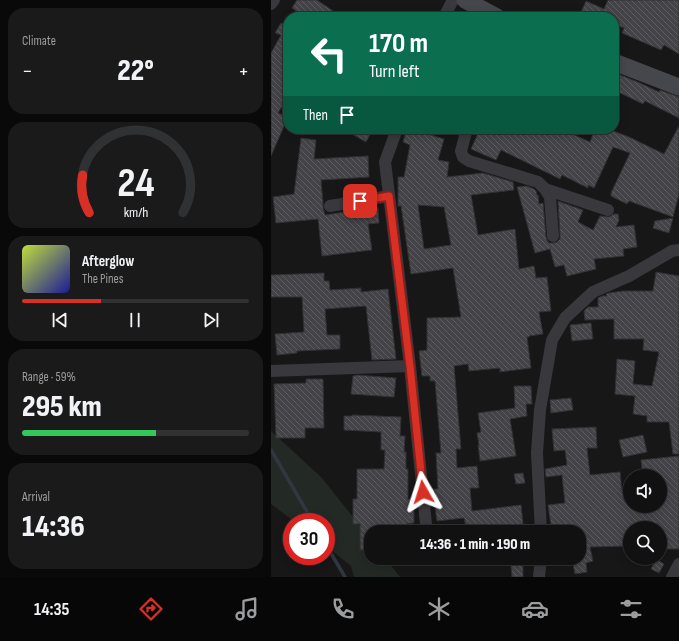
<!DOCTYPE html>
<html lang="en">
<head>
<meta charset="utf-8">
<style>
  body { margin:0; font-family:"Sofia Sans Condensed",sans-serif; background:#1a1a1b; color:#f1f3f6; height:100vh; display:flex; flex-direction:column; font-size:15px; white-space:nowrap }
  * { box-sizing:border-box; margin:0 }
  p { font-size:13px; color:#9c9d9f }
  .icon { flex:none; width:22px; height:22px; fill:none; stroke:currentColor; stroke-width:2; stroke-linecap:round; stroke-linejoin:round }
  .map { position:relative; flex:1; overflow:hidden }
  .details { display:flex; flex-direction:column; gap:8px; padding:8px; background:#09090a; width:271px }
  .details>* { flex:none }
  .top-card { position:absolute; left:12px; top:12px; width:336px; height:122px; border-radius:16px; box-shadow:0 2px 10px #0003,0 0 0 1px #303132; background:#0b6e4f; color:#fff; overflow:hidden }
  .fabs { position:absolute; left:352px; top:469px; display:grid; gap:8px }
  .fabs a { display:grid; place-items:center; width:44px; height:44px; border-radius:50%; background:#111112; box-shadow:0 2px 10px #0003,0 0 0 1px #303132; font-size:20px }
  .speed { position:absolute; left:12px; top:513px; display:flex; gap:8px; font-size:20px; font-weight:700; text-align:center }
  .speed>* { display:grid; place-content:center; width:52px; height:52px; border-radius:50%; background:#111112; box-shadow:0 2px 10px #0003,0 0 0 1px #303132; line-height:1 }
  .speed .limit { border:6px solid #d22; background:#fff; color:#111 }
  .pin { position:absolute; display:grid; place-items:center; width:34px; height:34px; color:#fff; margin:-17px; border-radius:8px; box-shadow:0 2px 6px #0006 }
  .me { position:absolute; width:44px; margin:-22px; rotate:354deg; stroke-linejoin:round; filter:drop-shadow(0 0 3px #0008) }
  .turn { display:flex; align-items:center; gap:14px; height:84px; padding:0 20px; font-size:18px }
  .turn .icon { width:52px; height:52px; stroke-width:2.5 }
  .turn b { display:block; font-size:28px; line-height:34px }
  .then { display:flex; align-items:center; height:38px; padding:0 20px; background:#0003; gap:8px; font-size:15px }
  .big { font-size:30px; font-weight:800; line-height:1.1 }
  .details .tile { flex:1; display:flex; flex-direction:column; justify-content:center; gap:6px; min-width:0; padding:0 14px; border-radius:16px; background:#1a1a1b }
  .details .dial { align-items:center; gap:0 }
  .dial svg { height:104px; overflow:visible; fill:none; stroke:#303132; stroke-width:7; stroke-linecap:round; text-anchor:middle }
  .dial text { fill:#f1f3f6; stroke:none }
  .song { display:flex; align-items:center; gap:12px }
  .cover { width:48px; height:48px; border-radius:6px; background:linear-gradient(135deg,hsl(70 70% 55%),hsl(240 70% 35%)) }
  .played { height:4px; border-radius:2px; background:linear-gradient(90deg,#d93025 35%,#303132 35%) }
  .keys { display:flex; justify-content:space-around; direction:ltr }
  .heat { display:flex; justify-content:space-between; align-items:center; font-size:22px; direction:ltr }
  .charge { height:6px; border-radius:3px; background:linear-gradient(90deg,#34c759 59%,#303132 0) }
  .trip { position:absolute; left:93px; top:525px; width:222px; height:40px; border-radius:16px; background:#111112; box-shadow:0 2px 10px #0003,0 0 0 1px #303132; font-weight:800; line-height:40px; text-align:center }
  .tab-bar { display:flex; height:64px; justify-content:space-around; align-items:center; background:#070707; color:#9c9d9f }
  .tab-bar .icon { width:28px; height:28px }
  .tab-bar .on { color:#d93025 }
  .tab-bar b { font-size:18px; color:#f1f3f6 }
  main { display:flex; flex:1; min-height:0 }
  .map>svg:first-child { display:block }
</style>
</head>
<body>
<main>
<section class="details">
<div class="tile"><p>Climate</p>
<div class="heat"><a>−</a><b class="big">22°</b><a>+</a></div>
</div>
<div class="tile dial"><svg viewBox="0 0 100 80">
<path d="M14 69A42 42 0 1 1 86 69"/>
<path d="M14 69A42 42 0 0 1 9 40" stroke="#d93025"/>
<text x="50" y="56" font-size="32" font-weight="700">24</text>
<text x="50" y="72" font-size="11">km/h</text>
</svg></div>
<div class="tile">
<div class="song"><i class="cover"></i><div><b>Afterglow</b><p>The Pines</p></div></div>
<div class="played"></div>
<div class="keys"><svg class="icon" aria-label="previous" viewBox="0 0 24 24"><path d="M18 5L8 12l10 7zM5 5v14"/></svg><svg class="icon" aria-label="pause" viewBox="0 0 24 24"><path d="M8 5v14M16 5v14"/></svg><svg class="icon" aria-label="next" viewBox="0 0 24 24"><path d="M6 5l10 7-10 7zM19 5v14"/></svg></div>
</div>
<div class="tile"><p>Range · 59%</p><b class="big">295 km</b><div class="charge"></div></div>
<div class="tile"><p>Arrival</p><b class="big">14:36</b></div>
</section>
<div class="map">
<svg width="408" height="577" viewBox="0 0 408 577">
  <defs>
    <pattern id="building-back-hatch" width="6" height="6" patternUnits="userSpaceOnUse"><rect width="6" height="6" fill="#444448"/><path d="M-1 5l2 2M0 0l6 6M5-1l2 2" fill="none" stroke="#5c5c60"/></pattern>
  </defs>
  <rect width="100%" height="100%" fill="#171718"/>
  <path fill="#232a25" d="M0,431L51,478L100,540V558H114L129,577H83L80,566L55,546V522H24L0,504Z"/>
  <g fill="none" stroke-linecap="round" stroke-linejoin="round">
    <path stroke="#313740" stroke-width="3.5" d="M0,450L42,522
      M55,545L74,577"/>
  </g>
  <path fill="url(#building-back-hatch)" stroke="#313134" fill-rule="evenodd" d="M26,0H46L71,17H34L21,8Z
    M337,0H408V54L393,45L390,50L351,33L353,28L343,24V17H321L310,12L315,1L333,9Z
    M17,22V97L7,113L17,117L0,156V53L10,35L4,33L10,23L15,25Z
    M347,74L369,83L388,92L389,90L408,97V118L374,101L372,104L343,90V83Z
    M408,126V194L402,217L358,201L356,204L340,196V193L359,153L342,147L323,188L317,185V188L291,175L289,179L230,150L225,160L200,149L209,129H290L319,142L324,129H337L358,137L393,154Z
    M72,129H102L95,142Z
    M136,129H140L173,139L167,160L178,162L176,177L212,173L242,182L243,190L200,195L207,235L244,229L248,269L263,266L265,278L276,277L280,311L268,312L272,334L258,336V337H256L260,368L229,372V368L198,371L197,364L183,366L190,449H185L186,468L206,466L208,488H199L201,511L250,505L253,532H196L193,518L166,521L163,500H160V489H167L165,453H170L164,381H159V376H151L148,351L156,350V318L190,317L182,268L140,274L130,206H127V177H133L139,145L132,142ZM147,205L173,207L180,245L153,249Z
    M30,138L45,140L43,159L97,156L98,177L50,180L52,203V207L54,215L94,209L107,208L108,223L97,224L101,250L51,256L47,219L5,223L2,197L23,194Z
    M256,186L263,189L265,191L266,195H267L268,204L272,203L275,237L276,240L278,243H282L286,242L289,239V235L287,201L312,210L307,222L322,230L329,216L338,217L343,214H347L348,220L345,227L363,225L366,247L352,249L353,256L323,259L325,269L296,276L293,265L284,267L279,249L264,253L246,187Z
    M402,218L398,233L382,228L384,221Z
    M385,272L408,276V454H402L398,422H376V416L362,414L364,396L344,394L346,359L364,361L362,384L381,386L388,352L372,350L373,339H343V319L314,320L313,311L317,307H327V298L331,296H336L335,294L338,293L352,291H382Z
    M53,273V281H58L59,290L90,288V292L117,289L125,359L101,360L95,306L54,309L56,335H69V349L26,351V353L6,355L4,334L33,332L31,297H0V275Z
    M320,323L322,339L301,341L299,325Z
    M86,375L125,378L123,397L80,394L82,376Z
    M35,379H52L53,428H34V438H5L3,384L35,383Z
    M243,386H260L261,404H255L256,416L239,419L245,456L209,461L207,445H208L206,433L210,432L207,413L244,408Z
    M300,398L302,410L280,413L279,400Z
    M81,415L130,417L129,436H134L133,452H135V469H137V499H143V523L135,524V527H100V550H89V524H82V499H86V469H113L114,450H110V432L73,430V416H81Z
    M325,427L326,448H316L319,475L349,472L351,490L359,489V508L389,506V476H372L370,460L408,456V549H389V528H359V546L319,547L322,561L315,563L316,572L304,574L301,560L308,559V532H281L277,505L294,503L291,475L275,477L274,469L296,465L294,450L283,451L281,429Z
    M372,435L376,452L352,457L348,440Z
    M252,473L254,483L245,484L243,474Z
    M239,558H252V577H241Z
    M385,559L393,564L388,573L380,569Z"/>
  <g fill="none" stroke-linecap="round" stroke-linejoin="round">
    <path stroke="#38383d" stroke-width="12" d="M0,4L3,0
      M173,17L182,0
      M126,129L114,162L139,366L155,524
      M196,129L190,151L192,157L198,161L267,182L274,189L279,197L282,236
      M274,189L337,210
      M59,206L118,196
      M0,371L139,366
      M270,532L266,453L269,410L281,340L294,318L322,292L358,276L401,251L408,250
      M268,577L270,558
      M401,577L408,564"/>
    <path stroke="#46474d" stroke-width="17" d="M194,0L226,17
      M343,62L408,87"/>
  </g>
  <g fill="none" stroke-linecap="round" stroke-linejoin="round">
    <g stroke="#8d1f18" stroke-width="10">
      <path id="route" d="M89,201L118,196L139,366L152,492"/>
    </g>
    <use href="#route" stroke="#d93025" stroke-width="7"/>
  </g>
</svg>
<div class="fabs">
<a><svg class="icon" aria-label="sound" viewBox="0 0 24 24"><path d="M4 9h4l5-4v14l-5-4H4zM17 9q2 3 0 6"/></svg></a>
<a><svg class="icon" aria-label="search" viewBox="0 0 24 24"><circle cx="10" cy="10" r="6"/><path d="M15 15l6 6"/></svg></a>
</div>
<div class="speed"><div class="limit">30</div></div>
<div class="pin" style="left:89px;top:201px;background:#d93025"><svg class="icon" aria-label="arrive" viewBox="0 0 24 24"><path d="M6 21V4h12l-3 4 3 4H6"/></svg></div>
<svg class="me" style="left:152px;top:492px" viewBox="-20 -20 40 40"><path d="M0-17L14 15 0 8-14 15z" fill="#d93025" stroke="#fff" stroke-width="4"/></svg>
<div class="trip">14:36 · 1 min · 190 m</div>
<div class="top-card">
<div class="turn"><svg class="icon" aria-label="left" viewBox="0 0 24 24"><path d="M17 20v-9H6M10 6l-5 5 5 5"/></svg><div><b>170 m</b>Turn left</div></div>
<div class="then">Then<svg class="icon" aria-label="arrive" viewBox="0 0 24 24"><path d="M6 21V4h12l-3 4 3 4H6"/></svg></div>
</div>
</div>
</main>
<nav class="tab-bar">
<b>14:35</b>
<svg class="icon on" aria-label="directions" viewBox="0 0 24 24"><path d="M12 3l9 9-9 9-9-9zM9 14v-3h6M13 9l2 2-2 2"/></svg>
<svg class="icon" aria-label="music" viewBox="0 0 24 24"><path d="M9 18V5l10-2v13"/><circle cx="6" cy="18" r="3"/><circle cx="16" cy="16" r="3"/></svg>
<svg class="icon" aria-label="phone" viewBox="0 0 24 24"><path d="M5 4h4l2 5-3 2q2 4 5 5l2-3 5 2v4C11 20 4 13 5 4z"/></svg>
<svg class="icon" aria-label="climate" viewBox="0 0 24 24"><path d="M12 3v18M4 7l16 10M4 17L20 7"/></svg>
<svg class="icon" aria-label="car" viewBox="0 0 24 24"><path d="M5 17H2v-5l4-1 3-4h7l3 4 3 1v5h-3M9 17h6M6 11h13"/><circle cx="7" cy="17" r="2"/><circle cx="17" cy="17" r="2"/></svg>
<svg class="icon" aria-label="filters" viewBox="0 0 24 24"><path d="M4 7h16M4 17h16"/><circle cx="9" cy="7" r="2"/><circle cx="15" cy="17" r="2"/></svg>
</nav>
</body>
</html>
